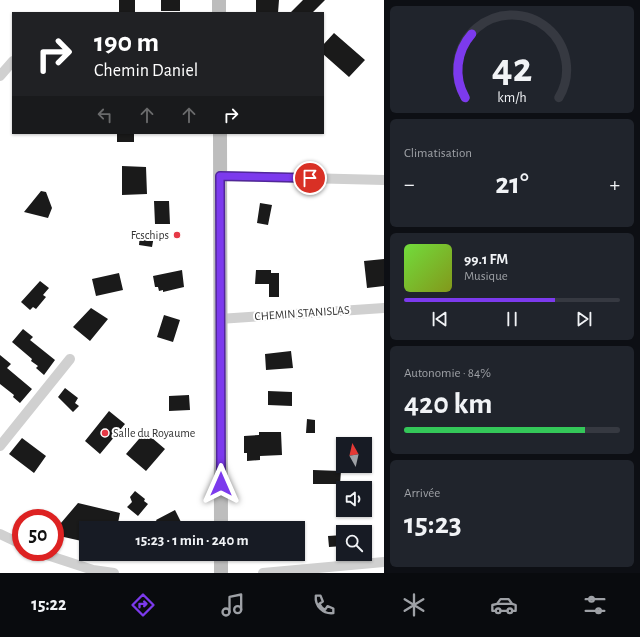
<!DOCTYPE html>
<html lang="fr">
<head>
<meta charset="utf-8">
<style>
  body { margin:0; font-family:"Alegreya Sans",sans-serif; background:#20242c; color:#f1f3f6; height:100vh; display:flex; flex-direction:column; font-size:15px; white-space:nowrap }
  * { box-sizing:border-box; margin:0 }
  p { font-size:13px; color:#9ea1a6 }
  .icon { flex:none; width:22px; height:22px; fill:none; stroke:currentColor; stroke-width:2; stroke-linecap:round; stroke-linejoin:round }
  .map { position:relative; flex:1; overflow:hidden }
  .side { display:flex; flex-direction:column; gap:6px; padding:6px; background:#0d0f14; width:256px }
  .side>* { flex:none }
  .top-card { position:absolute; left:12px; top:12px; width:312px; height:122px; border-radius:0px; box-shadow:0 1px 3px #0004; background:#202124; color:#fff; overflow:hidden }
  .needle { width:26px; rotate:352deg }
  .buttons { position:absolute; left:336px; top:437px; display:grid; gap:8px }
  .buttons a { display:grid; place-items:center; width:36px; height:36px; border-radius:0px; background:#171b24; box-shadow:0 1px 3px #0004; font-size:20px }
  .speed { position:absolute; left:12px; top:509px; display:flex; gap:8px; font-size:20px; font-weight:700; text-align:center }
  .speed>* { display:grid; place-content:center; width:52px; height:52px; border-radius:50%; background:#171b24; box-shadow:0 1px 3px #0004; line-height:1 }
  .speed .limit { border:6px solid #d22; background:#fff; color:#111 }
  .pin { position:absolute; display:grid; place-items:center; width:34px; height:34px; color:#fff; margin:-17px; border:2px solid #fff; border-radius:50%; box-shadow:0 1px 4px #0007 }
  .me { position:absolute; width:44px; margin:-22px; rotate:0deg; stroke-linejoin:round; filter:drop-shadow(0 0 3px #0008) }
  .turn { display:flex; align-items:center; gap:14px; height:84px; padding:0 16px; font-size:18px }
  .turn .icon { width:52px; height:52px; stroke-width:2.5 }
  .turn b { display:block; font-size:28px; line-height:34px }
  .lanes { display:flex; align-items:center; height:38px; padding:0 16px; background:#0003; justify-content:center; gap:20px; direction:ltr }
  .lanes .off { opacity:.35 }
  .big { font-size:30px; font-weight:600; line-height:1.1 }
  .side .card { flex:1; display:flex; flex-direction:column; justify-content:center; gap:6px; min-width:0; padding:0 14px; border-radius:6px; background:#20242c }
  .side .dial { align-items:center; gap:0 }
  .dial svg { height:104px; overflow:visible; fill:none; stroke:#363941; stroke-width:7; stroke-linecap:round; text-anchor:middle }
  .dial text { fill:#f1f3f6; stroke:none }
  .song { display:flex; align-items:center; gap:12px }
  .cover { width:48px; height:48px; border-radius:6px; background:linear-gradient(135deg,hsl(100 70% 55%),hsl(70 70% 35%)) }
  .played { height:4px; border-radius:2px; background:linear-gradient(90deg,#7c3aed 70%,#363941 70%) }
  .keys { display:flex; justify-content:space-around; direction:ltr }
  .heat { display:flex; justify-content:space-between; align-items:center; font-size:22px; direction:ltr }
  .charge { height:6px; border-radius:3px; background:linear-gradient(90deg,#34c759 84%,#363941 0) }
  .trip { position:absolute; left:79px; top:521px; width:226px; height:40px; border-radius:0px; background:#171b24; box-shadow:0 1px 3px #0004; font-weight:600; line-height:40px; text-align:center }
  .menu { display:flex; height:64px; justify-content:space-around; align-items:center; background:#090b0e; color:#9ea1a6 }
  .menu .icon { width:28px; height:28px }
  .menu .on { color:#7c3aed }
  .menu b { font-size:18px; color:#f1f3f6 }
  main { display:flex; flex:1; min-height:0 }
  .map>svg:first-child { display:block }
</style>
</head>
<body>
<main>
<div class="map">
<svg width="384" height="573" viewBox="0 0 384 573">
  <rect width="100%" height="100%" fill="#fff"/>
  <path fill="#1a1a1a" d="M119,0H135V13H119Z
    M161,0H180V11H161Z
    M256,0H279L278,13H256Z
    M303,0H325L312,13H290Z
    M334,33L365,60L349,77L323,54V45Z
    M117,133H134V142H117Z
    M122,166L146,167L147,194L122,195Z
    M41,191L46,192L52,208L48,218L24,212Z
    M154,201H169L170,224H155Z
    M260,203L272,205L268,225L257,223Z
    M140,234L154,236L152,247L139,245Z
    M384,259V286L367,288L364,261Z
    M182,270L184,287L163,292V290L159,291L158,287H155L153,276Z
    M256,270H271V273H279V297H269V284H255Z
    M119,273L123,290L96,296L92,279Z
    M40,281L49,288L43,295L46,297L36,309L33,307L30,310L21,302Z
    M91,308L108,319L90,341L73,327Z
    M164,315L180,320L173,342L157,337Z
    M23,329L33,337L30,340L55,360L44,375L36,368L38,366L31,361L32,359L12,342Z
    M291,351L293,368L266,370L265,354Z
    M0,355L11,364L7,368L32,389L20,403L13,397L14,395L0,384Z
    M65,388L78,398L75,403L79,406L73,412L58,397Z
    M268,391L292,392V406L268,405Z
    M189,395L190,410L169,411V396Z
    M109,411L125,424L100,454L85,441Z
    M307,419L315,420V433H306Z
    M145,432L165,449L146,471L126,454Z
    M259,432H281L282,455L260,456V460L247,461V453H244V436L259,435Z
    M22,438L46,456L34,473L9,454Z
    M313,470L341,471L340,484H313Z
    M135,491L145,499L144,501L148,504L138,516L127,507L132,502L130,497Z
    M78,503L120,513L117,528H86V542L55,535V530Z
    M175,510L184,528H160L156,520Z
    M343,535V546L329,547L328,536Z"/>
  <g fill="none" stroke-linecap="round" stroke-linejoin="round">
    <path stroke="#d0d0d0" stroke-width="10" d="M0,76L13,61
      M220,176L384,180
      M219,319L384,308
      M0,446L70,359
      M0,534L21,544
      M38,552L93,570L114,573
      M263,573L384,562"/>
    <path stroke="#bdbdbd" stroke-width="14" d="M219,13V0
      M220,133L221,528
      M221,554V573"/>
  </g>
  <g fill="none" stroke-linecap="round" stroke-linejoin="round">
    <g stroke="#51269a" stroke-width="10">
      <path id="route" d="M221,484L220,176L310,178"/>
    </g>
    <use href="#route" stroke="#7c3aed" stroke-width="7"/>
  </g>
  <g fill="#e63946" stroke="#fff" stroke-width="1.5">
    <circle cx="177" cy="235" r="4"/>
    <circle cx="105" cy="433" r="4"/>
  </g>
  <g text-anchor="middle" stroke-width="4" stroke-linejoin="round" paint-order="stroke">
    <g font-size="12" fill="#333" stroke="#fff" text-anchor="end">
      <text x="169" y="239">Fcschips</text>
      <text x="113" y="437" text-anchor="start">Salle du Royaume</text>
    </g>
    <g font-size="12" fill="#333" stroke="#fff">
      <text transform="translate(302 313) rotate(-4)" y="4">CHEMIN STANISLAS</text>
    </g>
  </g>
</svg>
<div class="buttons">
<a><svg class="needle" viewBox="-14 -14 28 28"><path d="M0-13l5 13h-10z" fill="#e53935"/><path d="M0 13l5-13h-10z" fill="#9ea1a6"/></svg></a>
<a><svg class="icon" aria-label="sound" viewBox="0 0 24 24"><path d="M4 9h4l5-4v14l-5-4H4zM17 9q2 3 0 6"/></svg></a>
<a><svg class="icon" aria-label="search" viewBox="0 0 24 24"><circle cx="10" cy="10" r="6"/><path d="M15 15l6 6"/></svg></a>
</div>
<div class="speed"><div class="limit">50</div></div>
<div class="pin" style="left:310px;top:178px;background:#d93025"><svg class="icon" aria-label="arrive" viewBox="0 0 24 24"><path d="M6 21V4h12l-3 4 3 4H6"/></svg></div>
<svg class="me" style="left:221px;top:484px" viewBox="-20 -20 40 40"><path d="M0-17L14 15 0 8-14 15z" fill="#7c3aed" stroke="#fff" stroke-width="4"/></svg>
<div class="trip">15:23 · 1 min · 240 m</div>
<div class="top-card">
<div class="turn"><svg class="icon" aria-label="right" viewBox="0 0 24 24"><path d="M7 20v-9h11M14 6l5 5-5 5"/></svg><div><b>190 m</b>Chemin Daniel</div></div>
<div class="lanes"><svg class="icon off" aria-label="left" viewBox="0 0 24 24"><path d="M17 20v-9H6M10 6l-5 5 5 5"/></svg><svg class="icon off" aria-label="ahead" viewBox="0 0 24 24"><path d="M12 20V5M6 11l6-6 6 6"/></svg><svg class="icon off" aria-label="ahead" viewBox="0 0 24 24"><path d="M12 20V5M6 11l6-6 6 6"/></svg><svg class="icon" aria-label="right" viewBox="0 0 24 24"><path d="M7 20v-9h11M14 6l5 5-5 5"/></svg></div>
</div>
</div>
<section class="side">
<div class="card dial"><svg viewBox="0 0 100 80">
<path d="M14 69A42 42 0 1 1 86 69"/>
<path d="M14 69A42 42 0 0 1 19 20" stroke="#7c3aed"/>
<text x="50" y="56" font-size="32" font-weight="700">42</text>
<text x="50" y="72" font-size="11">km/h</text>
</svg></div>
<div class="card"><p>Climatisation</p>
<div class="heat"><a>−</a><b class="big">21°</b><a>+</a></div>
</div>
<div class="card">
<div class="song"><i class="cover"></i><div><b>99.1 FM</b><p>Musique</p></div></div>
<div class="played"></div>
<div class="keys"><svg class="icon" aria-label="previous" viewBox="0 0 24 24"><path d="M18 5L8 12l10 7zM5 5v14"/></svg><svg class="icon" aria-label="pause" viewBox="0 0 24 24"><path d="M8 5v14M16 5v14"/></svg><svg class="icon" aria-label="next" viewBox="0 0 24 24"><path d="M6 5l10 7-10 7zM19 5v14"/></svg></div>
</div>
<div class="card"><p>Autonomie · 84%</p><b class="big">420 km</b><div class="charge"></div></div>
<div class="card"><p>Arrivée</p><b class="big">15:23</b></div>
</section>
</main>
<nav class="menu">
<b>15:22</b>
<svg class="icon on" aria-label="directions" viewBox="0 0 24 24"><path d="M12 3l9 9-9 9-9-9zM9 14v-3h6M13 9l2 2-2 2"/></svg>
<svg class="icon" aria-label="music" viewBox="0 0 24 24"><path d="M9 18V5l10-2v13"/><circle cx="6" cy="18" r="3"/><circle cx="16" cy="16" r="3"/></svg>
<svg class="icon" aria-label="phone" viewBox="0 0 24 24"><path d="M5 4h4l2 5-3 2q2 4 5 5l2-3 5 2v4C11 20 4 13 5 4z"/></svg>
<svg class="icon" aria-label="climate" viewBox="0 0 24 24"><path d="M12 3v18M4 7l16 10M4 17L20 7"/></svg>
<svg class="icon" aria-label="car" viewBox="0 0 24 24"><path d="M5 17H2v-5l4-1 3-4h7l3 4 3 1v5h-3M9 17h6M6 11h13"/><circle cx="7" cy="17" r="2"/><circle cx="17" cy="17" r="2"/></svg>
<svg class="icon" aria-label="filters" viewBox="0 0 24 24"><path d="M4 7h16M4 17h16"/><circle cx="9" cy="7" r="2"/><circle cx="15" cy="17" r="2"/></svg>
</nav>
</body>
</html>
